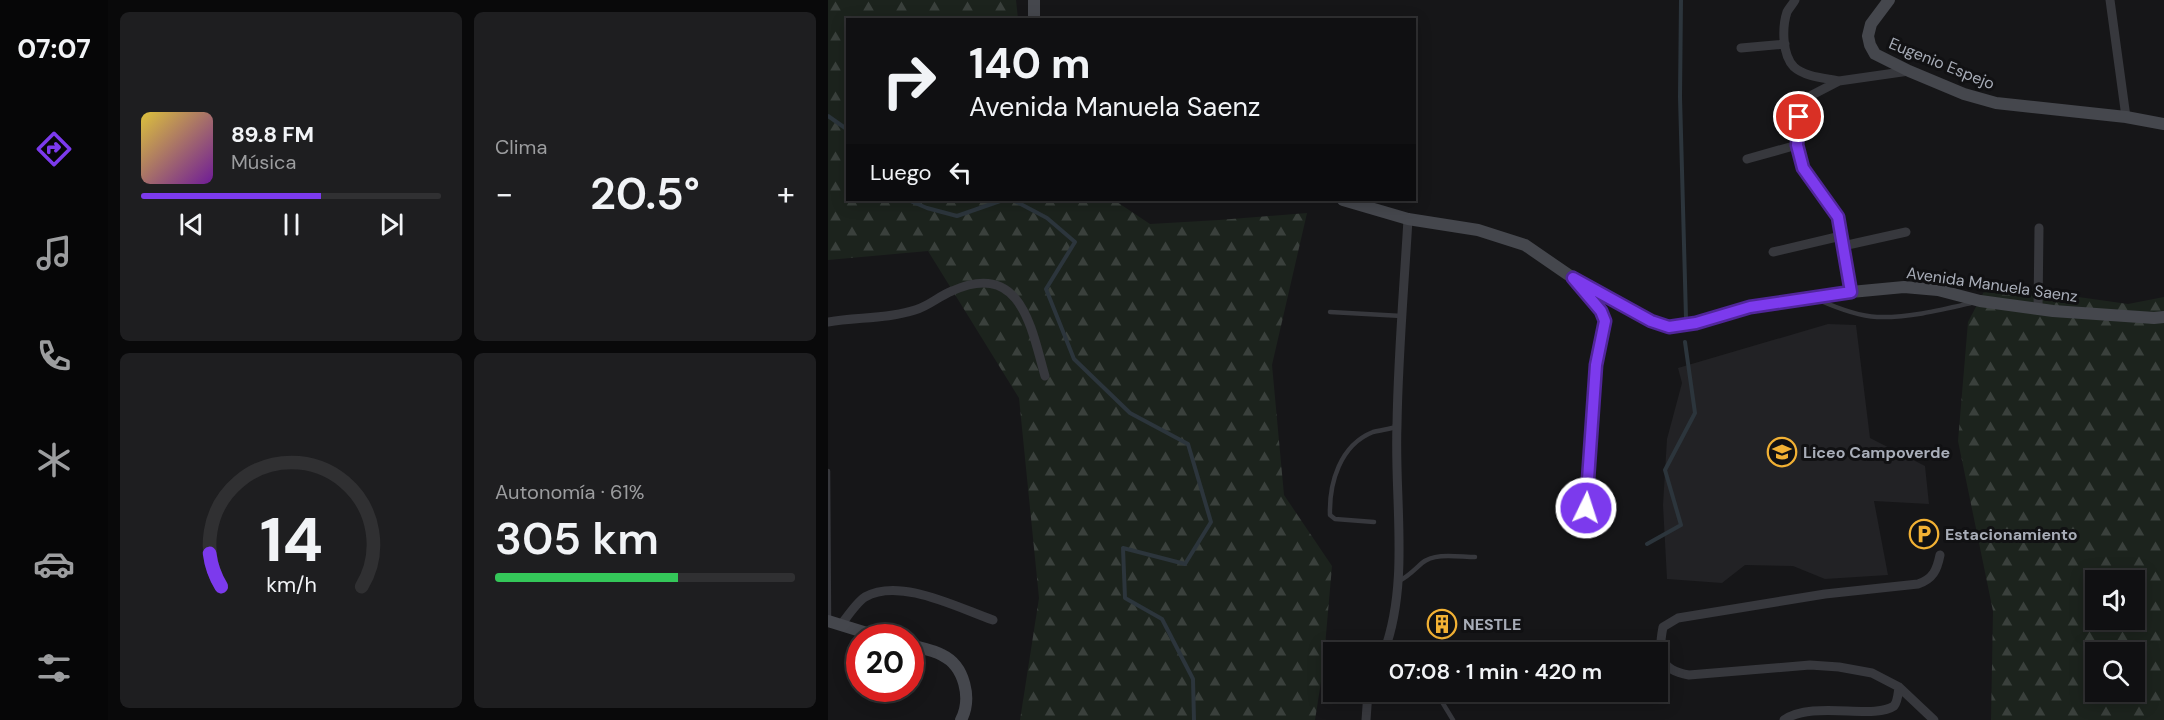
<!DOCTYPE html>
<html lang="es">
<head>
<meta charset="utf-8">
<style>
  body { margin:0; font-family:"DM Sans",sans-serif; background:#1e1e20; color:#f1f3f6; height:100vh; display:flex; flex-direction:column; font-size:22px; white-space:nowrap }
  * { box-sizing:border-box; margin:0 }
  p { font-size:20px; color:#9c9d9f }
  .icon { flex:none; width:33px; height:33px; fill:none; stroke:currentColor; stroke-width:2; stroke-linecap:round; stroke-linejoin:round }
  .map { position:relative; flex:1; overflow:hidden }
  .details { display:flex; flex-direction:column; gap:12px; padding:12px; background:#09090a; width:720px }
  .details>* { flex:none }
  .guide { position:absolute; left:18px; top:18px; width:570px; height:183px; border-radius:0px; box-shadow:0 3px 15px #0003,0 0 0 2px #303032; background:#101012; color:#f1f3f6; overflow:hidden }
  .controls { position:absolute; left:1257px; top:570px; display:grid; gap:12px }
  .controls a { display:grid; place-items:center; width:60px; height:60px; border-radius:0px; background:#101012; box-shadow:0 3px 15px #0003,0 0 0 2px #303032; font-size:30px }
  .speed { position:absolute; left:18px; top:624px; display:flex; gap:12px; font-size:30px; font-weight:700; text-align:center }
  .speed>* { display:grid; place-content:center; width:78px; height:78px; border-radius:50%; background:#101012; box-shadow:0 3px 15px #0003,0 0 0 2px #303032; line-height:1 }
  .speed .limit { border:9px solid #d22; background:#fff; color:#111 }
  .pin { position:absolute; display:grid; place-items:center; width:51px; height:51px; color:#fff; margin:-26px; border:3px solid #fff; border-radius:50%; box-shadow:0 2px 6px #0007 }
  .me { position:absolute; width:66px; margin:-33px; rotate:4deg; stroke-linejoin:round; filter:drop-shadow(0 0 4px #0008) }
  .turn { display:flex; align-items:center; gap:21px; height:126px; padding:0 24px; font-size:27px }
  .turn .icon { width:78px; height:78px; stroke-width:2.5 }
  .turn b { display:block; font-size:42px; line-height:51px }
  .then { display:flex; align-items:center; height:57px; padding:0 24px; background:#0003; gap:12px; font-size:22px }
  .big { font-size:45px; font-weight:600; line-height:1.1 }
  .details .card { flex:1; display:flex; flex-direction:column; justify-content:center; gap:9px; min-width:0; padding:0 21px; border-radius:9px; background:#1e1e20 }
  .details .dial { align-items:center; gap:0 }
  .dial svg { height:156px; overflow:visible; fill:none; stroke:#303032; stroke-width:7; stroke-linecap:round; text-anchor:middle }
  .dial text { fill:#f1f3f6; stroke:none }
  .song { display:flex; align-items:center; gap:18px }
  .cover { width:72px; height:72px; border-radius:9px; background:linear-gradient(135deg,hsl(50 70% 55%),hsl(280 70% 35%)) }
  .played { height:6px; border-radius:3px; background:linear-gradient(90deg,#7c3aed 60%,#303032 60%) }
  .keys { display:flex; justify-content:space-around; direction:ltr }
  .heat { display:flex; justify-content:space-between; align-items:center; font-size:33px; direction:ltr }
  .charge { height:9px; border-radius:4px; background:linear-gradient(90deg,#34c759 61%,#303032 0) }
  .details .tiles { flex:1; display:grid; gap:12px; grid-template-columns:repeat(2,1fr) }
  .trip { position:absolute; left:495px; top:642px; width:345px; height:60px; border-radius:0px; background:#101012; box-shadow:0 3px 15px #0003,0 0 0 2px #303032; font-weight:600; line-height:60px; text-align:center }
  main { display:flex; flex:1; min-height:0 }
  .tab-bar { display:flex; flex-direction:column; width:108px; justify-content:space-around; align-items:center; background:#060607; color:#9c9d9f }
  .tab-bar .icon { width:42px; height:42px }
  .tab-bar .on { color:#7c3aed }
  .tab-bar b { font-size:27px; color:#f1f3f6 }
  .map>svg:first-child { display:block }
</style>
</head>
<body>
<main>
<nav class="tab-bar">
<b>07:07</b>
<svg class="icon on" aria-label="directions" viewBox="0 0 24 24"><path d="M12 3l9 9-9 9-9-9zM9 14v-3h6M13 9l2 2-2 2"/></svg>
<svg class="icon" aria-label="music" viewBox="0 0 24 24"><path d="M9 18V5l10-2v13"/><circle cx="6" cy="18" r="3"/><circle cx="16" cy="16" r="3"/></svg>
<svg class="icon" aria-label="phone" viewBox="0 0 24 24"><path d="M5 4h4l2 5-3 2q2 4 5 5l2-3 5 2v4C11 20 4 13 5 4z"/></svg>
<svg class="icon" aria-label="climate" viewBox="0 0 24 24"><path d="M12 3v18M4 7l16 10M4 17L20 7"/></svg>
<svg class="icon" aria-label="car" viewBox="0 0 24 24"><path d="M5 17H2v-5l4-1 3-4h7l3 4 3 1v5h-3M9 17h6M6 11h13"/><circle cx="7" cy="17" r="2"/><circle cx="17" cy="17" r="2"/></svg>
<svg class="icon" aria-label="filters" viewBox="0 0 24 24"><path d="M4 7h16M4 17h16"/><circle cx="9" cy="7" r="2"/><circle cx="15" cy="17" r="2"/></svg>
</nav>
<section class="details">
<div class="tiles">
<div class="card">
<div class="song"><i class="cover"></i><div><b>89.8 FM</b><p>Música</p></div></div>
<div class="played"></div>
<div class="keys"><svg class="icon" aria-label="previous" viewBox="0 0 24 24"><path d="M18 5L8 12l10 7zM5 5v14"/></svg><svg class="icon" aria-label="pause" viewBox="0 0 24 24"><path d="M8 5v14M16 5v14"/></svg><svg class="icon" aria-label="next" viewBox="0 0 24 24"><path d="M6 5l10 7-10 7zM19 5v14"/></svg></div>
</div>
<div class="card"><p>Clima</p>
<div class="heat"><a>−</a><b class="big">20.5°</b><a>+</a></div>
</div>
<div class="card dial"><svg viewBox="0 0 100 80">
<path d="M14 69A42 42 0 1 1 86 69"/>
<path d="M14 69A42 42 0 0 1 8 52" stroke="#7c3aed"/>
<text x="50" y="56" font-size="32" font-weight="700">14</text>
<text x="50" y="72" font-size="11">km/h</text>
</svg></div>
<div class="card"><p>Autonomía · 61%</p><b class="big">305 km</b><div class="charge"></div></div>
</div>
</section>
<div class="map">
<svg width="1336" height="720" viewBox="0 0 1336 720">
  <defs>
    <pattern id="forest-firs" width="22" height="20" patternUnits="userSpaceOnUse" patternTransform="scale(1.5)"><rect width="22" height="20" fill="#1c231d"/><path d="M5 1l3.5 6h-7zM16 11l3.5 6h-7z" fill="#3a403c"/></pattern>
  </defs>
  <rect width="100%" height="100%" fill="#161618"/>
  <path fill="#222225" d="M1000,324L1028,325L1042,438L1097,466L1101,504L1046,501L1060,575L997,579L965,566L917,565L894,583L839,579L835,505L839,439L854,383L850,368Z"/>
  <path fill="url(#forest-firs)" fill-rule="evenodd" d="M0,0H188L190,19L20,20V200H286L322,224L391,220L479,213L444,365L456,495L504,566L495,669L487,720H192L211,598L191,398L100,251L0,260Z
    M1161,282L1229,294L1300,304L1336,297V720H1163L1165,611L1130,441L1140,322ZM1268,580H1306V620H1268ZM1268,652H1306V692H1268Z"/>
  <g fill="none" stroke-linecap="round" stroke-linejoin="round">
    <path stroke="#2c353c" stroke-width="4" d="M853,0L852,97L858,318
      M0,116L20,130
      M80,200L99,208L129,216L175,200
      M185,200L219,218L247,242L218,289L246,359L302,413L360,444L383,522L357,564L295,548L297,598L334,619L365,679L366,720
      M819,544L853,525L837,470L867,413L857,342"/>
    <path stroke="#37383d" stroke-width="4.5" d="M755,289L773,311L777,321V329L768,365L758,508
      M991,300C1009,308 1029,316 1049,317C1081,318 1113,310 1143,303
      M502,312L574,316
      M0,471L1,621
      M546,522L507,519L502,515C501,483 512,445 545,432C553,430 561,429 568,427
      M571,581C581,576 586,570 594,563C607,552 631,557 647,557
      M608,692L625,720"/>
    <path stroke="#37383d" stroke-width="9" d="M967,0C965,4 961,8 959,12C954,27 954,55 966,67C977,77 997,78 1011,81
      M1282,0L1298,117
      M913,48L957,44
      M919,159L969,145
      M1015,246L1078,232
      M945,252L1013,236
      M1023,292L1010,217L975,168L969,145L971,117L976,103L984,95L1011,81L1081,71
      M1210,310L1211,228
      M0,322C29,317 59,319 87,310C101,306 111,296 124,291C193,260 203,327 217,376
      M13,625C19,617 28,603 37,597C72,577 130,608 165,620
      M556,652C582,582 566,499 569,425C570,356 576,288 580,219
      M538,720L540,692
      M956,720C984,700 1046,720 1066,706C1070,701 1070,693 1071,687
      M1106,720L1071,687L1044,673L1011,667L982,665L861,675C830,670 830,653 835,627L850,618L997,594L1090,584C1105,579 1109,570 1112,555"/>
    <path stroke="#45474d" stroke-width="12" d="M1061,0L1043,24L1040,36L1042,45L1047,54L1081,71L1136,94L1168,103L1298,117L1336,124
      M206,20V0
      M515,200L580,219L650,230L697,245L745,278L823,321L841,327L868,323L922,307L1023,292L1076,287L1110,290L1152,301L1225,311L1326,318L1336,317
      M0,621L55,638
      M82,645C93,648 105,650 114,655C137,666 144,699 133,720"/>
  </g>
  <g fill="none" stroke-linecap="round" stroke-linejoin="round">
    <g stroke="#51269a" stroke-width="15">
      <path id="route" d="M758,508L768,365L777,321L773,311L745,278L823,321L841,327L868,323L922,307L1023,292L1010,217L975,168L969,145L971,117"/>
    </g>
    <use href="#route" stroke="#7c3aed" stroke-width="10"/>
  </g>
  <defs>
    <g id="university-ring" transform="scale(1.5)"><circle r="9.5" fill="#111113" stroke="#f2b134" stroke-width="1.5"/><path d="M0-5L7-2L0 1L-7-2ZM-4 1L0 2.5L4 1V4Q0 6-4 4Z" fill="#f2b134"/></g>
    <g id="parking-ring" transform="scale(1.5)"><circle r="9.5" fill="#111113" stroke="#f2b134" stroke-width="1.5"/><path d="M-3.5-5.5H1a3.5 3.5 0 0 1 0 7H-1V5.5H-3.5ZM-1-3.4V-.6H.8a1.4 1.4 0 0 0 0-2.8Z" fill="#f2b134"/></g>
    <g id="building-ring" transform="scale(1.5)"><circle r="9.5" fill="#111113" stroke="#f2b134" stroke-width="1.5"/><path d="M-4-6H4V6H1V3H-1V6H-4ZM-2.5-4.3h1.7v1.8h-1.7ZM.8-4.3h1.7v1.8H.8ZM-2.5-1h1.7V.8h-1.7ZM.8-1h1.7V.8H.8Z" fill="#f2b134"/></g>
  </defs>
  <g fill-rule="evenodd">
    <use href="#university-ring" x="954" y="452"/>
    <use href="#parking-ring" x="1096" y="534"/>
    <use href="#building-ring" x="614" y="624"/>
  </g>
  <g text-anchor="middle" stroke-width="6" stroke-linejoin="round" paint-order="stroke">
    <g font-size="16" fill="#a8adb8" stroke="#111113">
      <text transform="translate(1114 63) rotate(22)" y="6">Eugenio Espejo</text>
      <text transform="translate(1164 284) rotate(8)" y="6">Avenida Manuela Saenz</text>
    </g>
    <g font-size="16" font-weight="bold" fill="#a8adb8" stroke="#111113" text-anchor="start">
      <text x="975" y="458">Liceo Campoverde</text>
      <text x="1117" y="540">Estacionamiento</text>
      <text x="635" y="630">NESTLE</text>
    </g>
  </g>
</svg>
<div class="controls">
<a><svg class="icon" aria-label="sound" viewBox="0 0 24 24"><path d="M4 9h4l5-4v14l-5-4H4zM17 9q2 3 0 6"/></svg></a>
<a><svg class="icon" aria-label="search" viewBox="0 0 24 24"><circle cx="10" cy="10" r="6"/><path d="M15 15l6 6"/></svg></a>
</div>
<div class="speed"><div class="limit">20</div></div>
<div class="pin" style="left:971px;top:117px;background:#d93025"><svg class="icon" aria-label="arrive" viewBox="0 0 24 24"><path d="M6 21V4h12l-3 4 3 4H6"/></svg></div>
<svg class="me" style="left:758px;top:508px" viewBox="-20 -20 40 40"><circle r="17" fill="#7c3aed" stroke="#fff" stroke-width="3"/><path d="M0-11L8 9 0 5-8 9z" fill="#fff"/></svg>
<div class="trip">07:08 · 1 min · 420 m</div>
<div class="guide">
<div class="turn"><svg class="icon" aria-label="right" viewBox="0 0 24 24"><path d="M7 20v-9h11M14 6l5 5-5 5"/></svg><div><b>140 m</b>Avenida Manuela Saenz</div></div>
<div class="then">Luego<svg class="icon" aria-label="left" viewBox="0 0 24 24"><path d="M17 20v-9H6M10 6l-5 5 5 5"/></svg></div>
</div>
</div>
</main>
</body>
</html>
